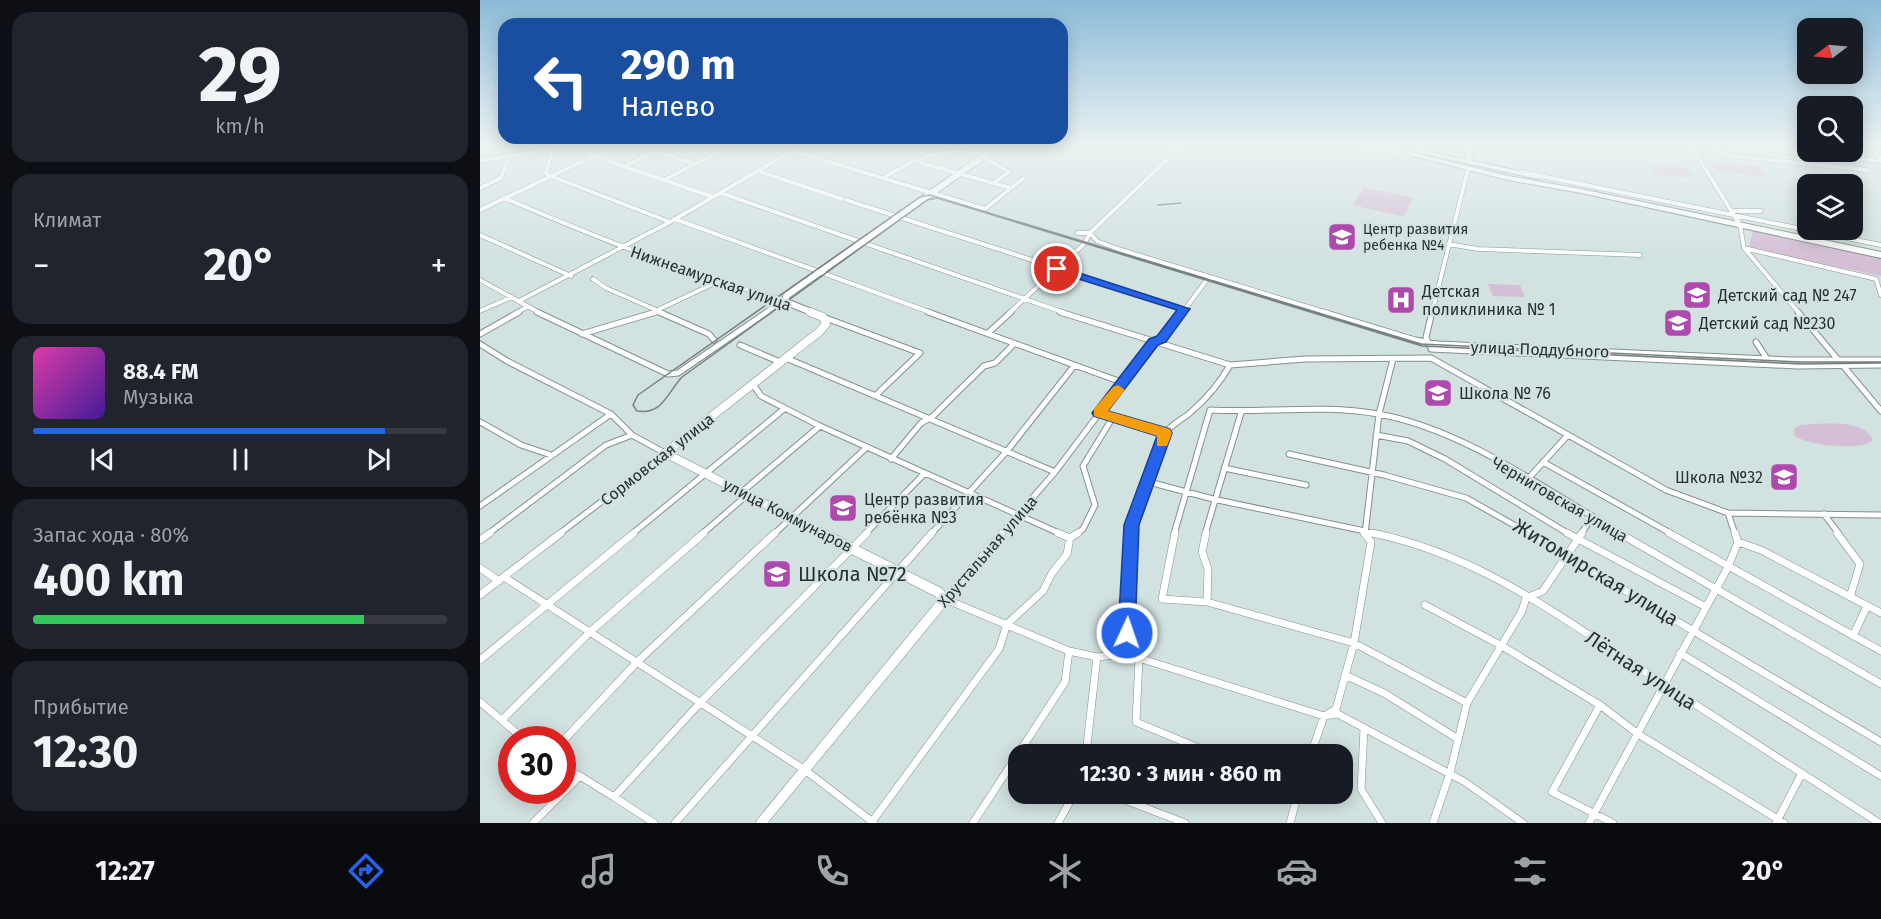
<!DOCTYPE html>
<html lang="ru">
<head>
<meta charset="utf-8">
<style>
  body { margin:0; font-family:"Fira Sans",sans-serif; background:#20242c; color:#f1f3f6; height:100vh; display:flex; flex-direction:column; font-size:22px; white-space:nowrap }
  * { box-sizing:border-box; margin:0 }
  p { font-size:20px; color:#9ea1a6 }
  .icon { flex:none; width:33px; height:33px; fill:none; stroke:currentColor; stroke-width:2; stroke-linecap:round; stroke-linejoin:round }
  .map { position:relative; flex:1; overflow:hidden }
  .side { display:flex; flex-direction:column; gap:12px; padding:12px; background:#0d0f14; width:480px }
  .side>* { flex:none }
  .hud { position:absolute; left:18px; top:18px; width:570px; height:126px; border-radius:18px; box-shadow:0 3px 15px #0003; background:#1a4fa0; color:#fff; overflow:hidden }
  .needle { width:39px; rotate:254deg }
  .buttons { position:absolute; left:1317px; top:18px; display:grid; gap:12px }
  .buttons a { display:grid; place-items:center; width:66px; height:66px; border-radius:12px; background:#171b24; box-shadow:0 3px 15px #0003; font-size:30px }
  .speed { position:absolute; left:18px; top:726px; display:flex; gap:12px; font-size:30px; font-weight:700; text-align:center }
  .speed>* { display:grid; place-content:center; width:78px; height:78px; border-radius:50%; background:#171b24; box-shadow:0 3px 15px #0003; line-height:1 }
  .speed .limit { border:9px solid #d22; background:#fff; color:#111 }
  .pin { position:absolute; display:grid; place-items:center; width:51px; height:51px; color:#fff; margin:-26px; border:3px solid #fff; border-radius:50%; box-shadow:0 2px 6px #0007 }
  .me { position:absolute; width:66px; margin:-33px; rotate:3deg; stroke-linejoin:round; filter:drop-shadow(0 0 4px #0008) }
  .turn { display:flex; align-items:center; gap:21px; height:126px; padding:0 24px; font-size:27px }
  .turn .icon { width:78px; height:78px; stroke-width:2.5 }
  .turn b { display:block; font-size:42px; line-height:51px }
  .big { font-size:45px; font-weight:700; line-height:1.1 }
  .side .card { flex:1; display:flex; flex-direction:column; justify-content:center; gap:9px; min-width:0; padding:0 21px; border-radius:18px; background:#20242c }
  .side .dial { align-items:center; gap:0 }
  .dial b { font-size:78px; line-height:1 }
  .song { display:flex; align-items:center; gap:18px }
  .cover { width:72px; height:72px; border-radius:9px; background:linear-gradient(135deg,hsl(320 70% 55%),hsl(260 70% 35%)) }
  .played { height:6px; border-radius:3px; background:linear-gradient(90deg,#2563eb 85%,#363941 85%) }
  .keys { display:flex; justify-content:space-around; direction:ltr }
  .heat { display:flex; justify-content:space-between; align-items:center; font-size:33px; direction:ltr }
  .charge { height:9px; border-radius:4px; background:linear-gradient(90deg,#34c759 80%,#363941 0) }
  .trip { position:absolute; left:528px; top:744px; width:345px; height:60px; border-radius:18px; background:#171b24; box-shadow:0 3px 15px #0003; font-weight:700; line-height:60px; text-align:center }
  .tabs { display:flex; height:96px; justify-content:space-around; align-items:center; background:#090b0e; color:#9ea1a6 }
  .tabs .icon { width:42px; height:42px }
  .tabs .active { color:#2563eb }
  .tabs b { font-size:27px; color:#f1f3f6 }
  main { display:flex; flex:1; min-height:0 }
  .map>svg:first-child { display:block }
</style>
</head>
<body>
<main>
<section class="side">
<div class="card dial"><b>29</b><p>km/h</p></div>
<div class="card"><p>Климат</p>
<div class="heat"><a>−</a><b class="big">20°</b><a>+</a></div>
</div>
<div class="card">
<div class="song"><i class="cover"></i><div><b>88.4 FM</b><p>Музыка</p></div></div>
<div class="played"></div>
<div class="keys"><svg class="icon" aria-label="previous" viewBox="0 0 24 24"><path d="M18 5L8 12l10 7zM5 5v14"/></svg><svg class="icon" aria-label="pause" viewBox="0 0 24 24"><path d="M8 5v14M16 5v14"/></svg><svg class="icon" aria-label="next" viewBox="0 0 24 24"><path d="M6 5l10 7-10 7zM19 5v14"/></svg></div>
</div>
<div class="card"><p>Запас хода · 80%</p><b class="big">400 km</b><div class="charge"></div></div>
<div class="card"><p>Прибытие</p><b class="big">12:30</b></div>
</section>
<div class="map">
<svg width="1401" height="823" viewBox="0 0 1401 823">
  <rect width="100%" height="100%" fill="#d2e2e1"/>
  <path fill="#d5bfd4" d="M1234,163L1277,166L1287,174L1281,176L1242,172L1234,168Z
    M1168,165L1208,168L1213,178L1173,174Z
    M884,187L933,198L924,217L873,205Z
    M1273,230L1401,256V276L1269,248Z
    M1008,284L1040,285L1045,297L1013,296Z
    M1321,425C1341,424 1384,418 1393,440C1385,451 1325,446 1314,435V429Z"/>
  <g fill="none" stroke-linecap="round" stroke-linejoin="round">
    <g stroke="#82918f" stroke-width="5">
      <path id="street-far2" d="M74,144L66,173L68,175L190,222
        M108,144L109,153L114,156L233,197
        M154,144L215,164
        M220,144L241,150
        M290,144L505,209L531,188L441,163L439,160
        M874,144L917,154
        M1210,144L1260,225L1264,248L1319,313
        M1235,144L1401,161
        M1236,144L1243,155L1388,170
        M1389,144L1401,159
        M107,146L117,144
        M1372,150H1379L1375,144
        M0,154L11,144
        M503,157L529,172L514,183
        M0,161L102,144
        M145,166L190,144
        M278,171L326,187
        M1041,172L1401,245
        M405,177C439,156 465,146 505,155
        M186,179L254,144
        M0,188L21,178L28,158
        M329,188L362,199
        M531,188L544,178
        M241,193L585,313
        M24,198C116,237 207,274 303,300
        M366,200L704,309
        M0,210L114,156
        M1251,211H1281
        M195,219L452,313
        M597,233H610L617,241L638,249L848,313
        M0,235L91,276
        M968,244L998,249L1160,255
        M1264,248L1396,279L1401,295
        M113,279L126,288L183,313
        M0,280L60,313
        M39,301L190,222L307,154L337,144
        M0,311L32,297
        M36,313L47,307
        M171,313L237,282
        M285,313L304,300
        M529,313L604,244L610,233L703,144
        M702,313L729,277
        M952,313L988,169"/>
    </g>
    <g stroke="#82918f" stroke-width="7">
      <path id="street-far1" d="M57,312L188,374L198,373L287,312
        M179,312L229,334L234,340
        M448,312L644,383
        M580,312L750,365L825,359L951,358L1186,490L1248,513L1401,515
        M843,312L935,340L958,344L1311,360H1401
        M1318,312L1401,411
        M343,317L440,353L396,395
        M508,333L531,312
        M0,334L39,312
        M102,334L176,312
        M1276,342L1287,359
        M0,344L27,361L131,414L152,435L185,453L79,534
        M260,345L300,362
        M949,345L946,337L952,312
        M951,349L1317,366L1401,365
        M306,358L575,472
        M273,384L281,396L340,426L581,534
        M618,413L685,433
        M0,422L41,445L71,455
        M896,435L928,441L965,459L1089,534
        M809,454L904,475L986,498L1050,534
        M411,459L441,423L452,417L504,366L515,363L533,345L531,342
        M1063,462L1192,534
        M744,468L826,485
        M1047,480L1088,435
        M669,482L733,499L899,534
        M262,492L340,426
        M0,506L131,414
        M1248,513L1255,534
        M1344,514L1359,534
        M8,534L126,445L152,435
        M152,534L304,409
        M222,534L267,495
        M294,534L386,448
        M385,534L444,474
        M451,534L527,451L594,366
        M521,534L575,472L673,342L682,339L703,312
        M596,534L603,529L615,505L603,466L633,417
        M652,534V525L685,433C693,423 702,420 711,412C726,399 740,383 750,365
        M694,534L730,410C786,413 843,404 898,414C984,429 1067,491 1142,534
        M725,534L761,413
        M885,534L899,414L913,359
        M1101,534L1112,517"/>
    </g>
    <g stroke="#82918f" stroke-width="8">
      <path id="street" d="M522,533L465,599L589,651L617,657L646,654L844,716L858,714L985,782L1043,823
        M578,533L590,538
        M695,533L682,599L727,602L874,643L987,703
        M726,533L722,552L728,569L727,602
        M892,533C996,554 1075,613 1162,670C1241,721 1320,772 1399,823
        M1048,533L1401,742
        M1087,533L1226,607
        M1139,533L1401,684
        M1189,533L1401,651
        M1255,533L1258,542
        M1357,533L1380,564L1370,597
        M590,538L598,533
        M0,540L10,533
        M1258,542L1281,550L1401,613
        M0,568L19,581
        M24,577L325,770L394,823
        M0,595L81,533
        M945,605L1022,646L1120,705L1158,734L1304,823
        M1373,636L1387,606
        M1200,653L1401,776
        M646,654L652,533
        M659,658L656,722L733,754
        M0,660L154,533
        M865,675L904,693L978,739
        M0,702L45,740
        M1120,705L1072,792L1133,823
        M23,719L111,631L224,533
        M884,729L881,789L902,823
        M82,742L158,661L295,533
        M606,754L617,657
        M831,754L844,716L856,709L874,643L891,542L884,533
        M82,768L100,776
        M629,794L705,823
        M134,797L174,823
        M53,823L100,776L134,797L219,704L387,533
        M195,823L452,533
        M391,823L519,649L527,624L563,591L572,573L587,554L590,538
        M493,823L585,682L589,651
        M578,823L594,794
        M810,823L818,794
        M953,823L970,773L987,703L1042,611L1046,598L1063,591L1102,533
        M1109,823L1248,567L1258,542
        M1296,823L1322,773"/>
    </g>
    <g stroke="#82918f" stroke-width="8">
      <path id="secondary-far2" d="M989,161L991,144
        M334,313L306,302V296L521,144"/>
    </g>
    <g stroke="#82918f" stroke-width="9">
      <path id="secondary-far1" d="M330,312L343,317L346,324L339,332L185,453L344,534"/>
    </g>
    <g stroke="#82918f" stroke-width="11">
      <path id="secondary" d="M281,823L465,599L458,592L341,533"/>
    </g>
    <g stroke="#82918f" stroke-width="2">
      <path id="highway" d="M886,144H898L1028,176L1101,189L1401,252V258L1101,193L1028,180Z
        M932,148L1058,175L1062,177L1058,179L935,152H932Z"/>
    </g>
    <use href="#street-far2" stroke="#fff" stroke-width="4"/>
    <use href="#street-far1" stroke="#fff" stroke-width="5"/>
    <use href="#street" stroke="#fff" stroke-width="7"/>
    <use href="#secondary-far2" stroke="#fff" stroke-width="6"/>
    <use href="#secondary-far1" stroke="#fff" stroke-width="8"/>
    <use href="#secondary" stroke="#fff" stroke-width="10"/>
    <use href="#highway" fill="#fff" fill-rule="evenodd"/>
    <path stroke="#788282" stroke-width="1.5" d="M678,205L701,203
      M1401,362H1320L941,344L450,195L440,197L158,395L153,405L157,411C183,415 187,393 202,377L447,200L457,198L942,346L1321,364L1401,363"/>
  </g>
  <linearGradient id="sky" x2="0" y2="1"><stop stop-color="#8bbbd9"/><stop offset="0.56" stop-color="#ebf2f2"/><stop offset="1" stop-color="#ebf2f2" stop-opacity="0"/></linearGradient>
  <rect width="1401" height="259" fill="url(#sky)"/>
  <path fill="#2563eb" stroke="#184099" stroke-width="1.5" d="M573,267H581L710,309L686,342L678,345L628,411L690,429L692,433L659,525L655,633L653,638L647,641L641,638L638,633L644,525L677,436L614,416L612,413L669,339L677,336L697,310L573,271Z"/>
  <path fill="#f59e0b" d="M638,385L645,390L628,411L690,429L692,433L687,446H677V436L614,416V409L633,387Z"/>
  <defs>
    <g id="school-square" transform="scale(1.5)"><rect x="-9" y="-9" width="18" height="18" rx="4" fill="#ae49ae" stroke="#d2e2e1"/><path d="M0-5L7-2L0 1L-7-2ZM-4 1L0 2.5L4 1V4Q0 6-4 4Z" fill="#fff"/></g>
    <g id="hospital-square" transform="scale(1.5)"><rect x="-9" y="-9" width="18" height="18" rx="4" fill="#ae49ae" stroke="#d2e2e1"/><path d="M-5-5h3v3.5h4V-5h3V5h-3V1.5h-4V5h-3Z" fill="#fff"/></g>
  </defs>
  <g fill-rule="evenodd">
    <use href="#school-square" x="862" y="237"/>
    <use href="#school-square" x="1217" y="295"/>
    <use href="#hospital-square" x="921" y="300"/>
    <use href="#school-square" x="1198" y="323"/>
    <use href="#school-square" x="958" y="393"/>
    <use href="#school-square" x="1304" y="477"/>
    <use href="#school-square" x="363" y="508"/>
    <use href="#school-square" x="297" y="574"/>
  </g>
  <g text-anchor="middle" stroke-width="4.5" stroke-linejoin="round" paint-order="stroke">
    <g font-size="14" fill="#2a3030" stroke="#d2e2e1" text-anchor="start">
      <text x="883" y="234">Центр развития<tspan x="883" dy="16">ребенка №4</tspan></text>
    </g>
    <g font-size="16" fill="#2a3030" stroke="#d2e2e1">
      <text transform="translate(231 278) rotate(19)" y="6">Нижнеамурская улица</text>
      <text transform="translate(1060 349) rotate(2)" y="6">улица Поддубного</text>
      <text transform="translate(177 459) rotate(-38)" y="6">Сормовская улица</text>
      <text transform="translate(1080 499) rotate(30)" y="6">Черниговская улица</text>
      <text transform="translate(308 515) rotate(27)" y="6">улица Коммунаров</text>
      <text transform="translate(507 551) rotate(-49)" y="6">Хрустальная улица</text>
    </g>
    <g font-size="16" fill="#2a3030" stroke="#d2e2e1" text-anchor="start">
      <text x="942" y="297">Детская<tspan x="942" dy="18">поликлиника № 1</tspan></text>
      <text x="1238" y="301">Детский сад № 247</text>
      <text x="1219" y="329">Детский сад №230</text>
      <text x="979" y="399">Школа № 76</text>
      <text x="1283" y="483" text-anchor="end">Школа №32</text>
      <text x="384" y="505">Центр развития<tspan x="384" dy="18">ребёнка №3</tspan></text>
    </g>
    <g font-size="20" fill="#2a3030" stroke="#d2e2e1">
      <text transform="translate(1116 572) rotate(31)" y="7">Житомирская улица</text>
      <text transform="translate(1161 670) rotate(33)" y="7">Лётная улица</text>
    </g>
    <g font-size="20" fill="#2a3030" stroke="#d2e2e1" text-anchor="start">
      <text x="318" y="581">Школа №72</text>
    </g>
  </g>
</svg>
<div class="buttons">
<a><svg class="needle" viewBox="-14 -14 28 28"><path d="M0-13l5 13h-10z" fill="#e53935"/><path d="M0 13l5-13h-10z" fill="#9ea1a6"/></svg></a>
<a><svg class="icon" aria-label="search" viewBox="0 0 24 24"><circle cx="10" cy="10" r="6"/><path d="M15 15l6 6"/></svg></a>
<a><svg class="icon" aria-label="layers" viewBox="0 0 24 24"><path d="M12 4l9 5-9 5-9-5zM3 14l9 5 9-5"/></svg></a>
</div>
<div class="speed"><div class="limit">30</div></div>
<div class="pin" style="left:577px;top:269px;background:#d93025"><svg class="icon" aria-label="arrive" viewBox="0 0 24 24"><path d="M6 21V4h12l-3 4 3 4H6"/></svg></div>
<svg class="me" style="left:647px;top:633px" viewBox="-20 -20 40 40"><circle r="17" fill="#2563eb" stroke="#fff" stroke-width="3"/><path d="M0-11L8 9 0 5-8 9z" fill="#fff"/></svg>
<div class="trip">12:30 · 3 мин · 860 m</div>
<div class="hud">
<div class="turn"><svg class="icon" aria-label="left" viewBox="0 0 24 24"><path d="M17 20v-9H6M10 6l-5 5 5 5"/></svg><div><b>290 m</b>Налево</div></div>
</div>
</div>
</main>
<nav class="tabs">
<b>12:27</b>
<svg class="icon active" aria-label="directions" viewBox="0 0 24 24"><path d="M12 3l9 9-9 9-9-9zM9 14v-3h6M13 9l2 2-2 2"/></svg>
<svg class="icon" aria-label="music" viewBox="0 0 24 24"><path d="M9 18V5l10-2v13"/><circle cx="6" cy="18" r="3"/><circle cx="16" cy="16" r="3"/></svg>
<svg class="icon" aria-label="phone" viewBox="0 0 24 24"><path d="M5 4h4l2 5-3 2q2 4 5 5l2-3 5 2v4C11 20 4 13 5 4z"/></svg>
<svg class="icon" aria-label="climate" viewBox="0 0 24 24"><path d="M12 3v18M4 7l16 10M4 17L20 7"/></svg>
<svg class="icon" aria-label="car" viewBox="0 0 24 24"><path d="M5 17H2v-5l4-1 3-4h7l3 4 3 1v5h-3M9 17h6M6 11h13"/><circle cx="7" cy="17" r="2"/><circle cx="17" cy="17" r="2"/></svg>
<svg class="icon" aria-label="filters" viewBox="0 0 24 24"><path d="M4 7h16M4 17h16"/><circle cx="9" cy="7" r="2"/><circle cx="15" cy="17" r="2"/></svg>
<b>20°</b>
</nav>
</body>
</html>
